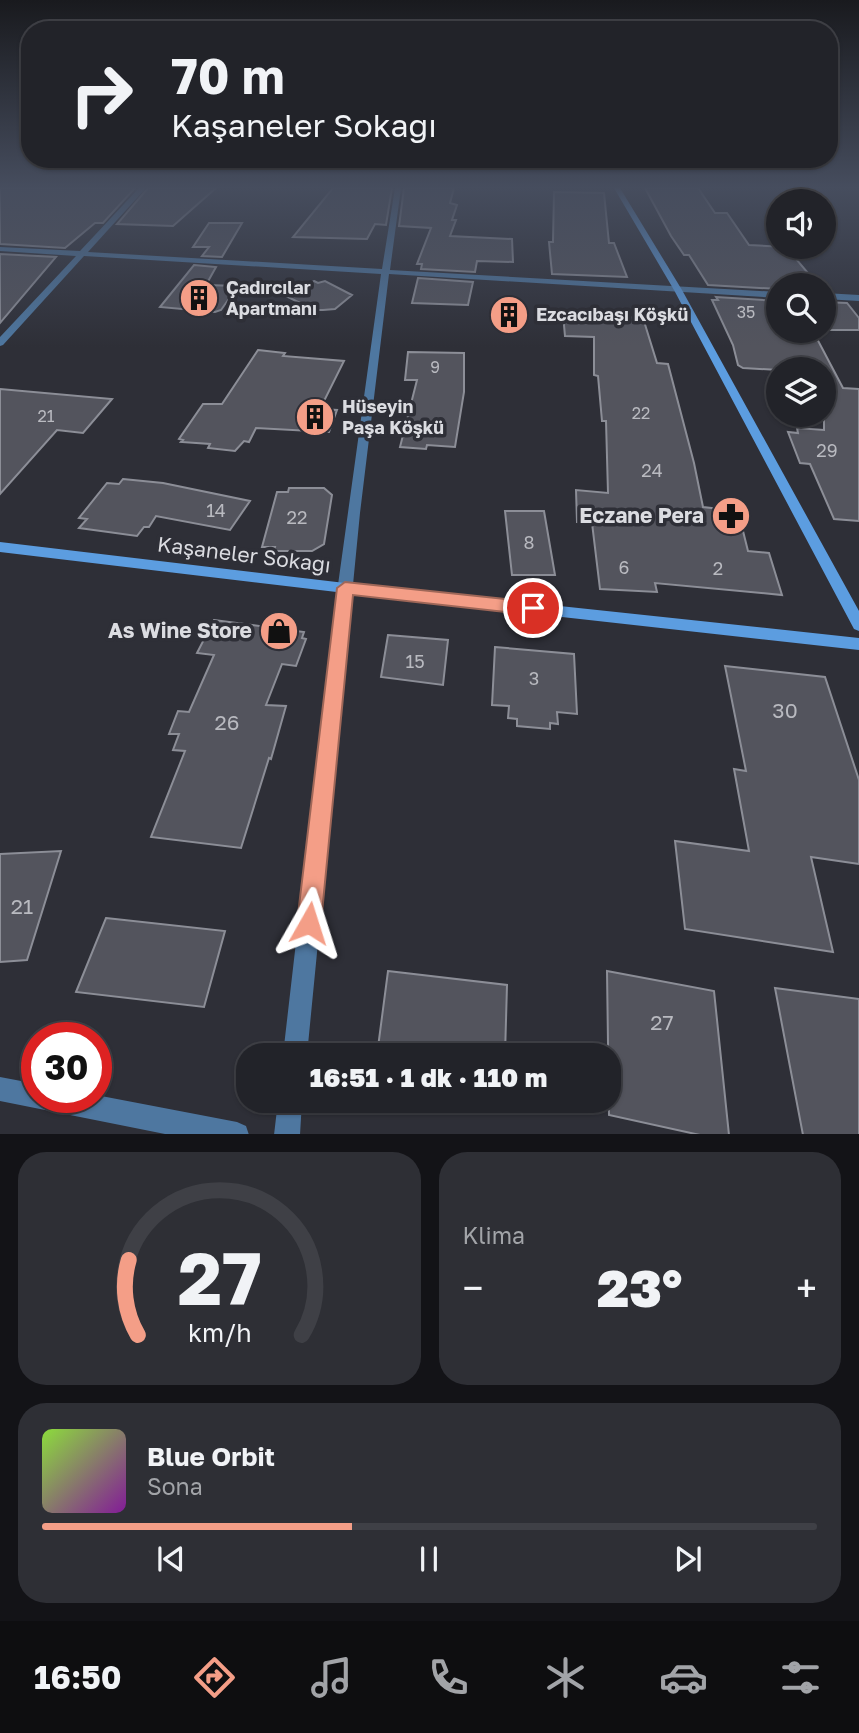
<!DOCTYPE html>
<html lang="tr">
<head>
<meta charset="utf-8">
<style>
  body { margin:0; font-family:"Golos Text",sans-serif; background:#2e2f35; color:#f1f3f6; height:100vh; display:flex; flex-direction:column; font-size:26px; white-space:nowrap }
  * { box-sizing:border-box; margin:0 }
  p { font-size:23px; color:#a2a4a8 }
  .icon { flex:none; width:38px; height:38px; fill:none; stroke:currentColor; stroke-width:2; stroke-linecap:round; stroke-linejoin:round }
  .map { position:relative; height:1134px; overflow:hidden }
  .details { display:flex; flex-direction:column; gap:18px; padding:18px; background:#131317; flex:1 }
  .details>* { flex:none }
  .hud { position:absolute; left:21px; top:21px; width:817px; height:147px; border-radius:28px; box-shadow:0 2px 5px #0004,0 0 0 2px #3f4046; background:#222329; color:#f1f3f6; overflow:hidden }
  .buttons { position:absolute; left:766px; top:189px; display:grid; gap:14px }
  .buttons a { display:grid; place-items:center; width:70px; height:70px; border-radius:50%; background:#222329; box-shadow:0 2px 5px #0004,0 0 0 2px #3f4046; font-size:35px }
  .speed { position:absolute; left:21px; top:1022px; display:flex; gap:14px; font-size:35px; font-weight:700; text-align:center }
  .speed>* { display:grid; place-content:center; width:91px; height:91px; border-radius:50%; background:#222329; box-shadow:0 2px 5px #0004,0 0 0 2px #3f4046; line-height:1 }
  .speed .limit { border:10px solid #d22; background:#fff; color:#111 }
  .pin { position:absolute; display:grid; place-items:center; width:60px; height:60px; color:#fff; margin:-30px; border:4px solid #fff; border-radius:50%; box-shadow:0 2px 7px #0007 }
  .me { position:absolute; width:77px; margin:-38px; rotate:6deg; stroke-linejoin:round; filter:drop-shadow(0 0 5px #0008) }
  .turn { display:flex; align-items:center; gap:24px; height:147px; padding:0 35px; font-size:32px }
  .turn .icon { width:91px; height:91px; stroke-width:2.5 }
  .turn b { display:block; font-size:49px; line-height:60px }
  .big { font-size:52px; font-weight:800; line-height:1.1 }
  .details .card { flex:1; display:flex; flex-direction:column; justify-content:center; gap:10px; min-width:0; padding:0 24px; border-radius:28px; background:#2e2f35 }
  .details .dial { align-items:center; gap:0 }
  .dial svg { height:182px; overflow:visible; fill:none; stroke:#3f4046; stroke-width:7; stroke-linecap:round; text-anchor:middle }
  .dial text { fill:#f1f3f6; stroke:none }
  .song { display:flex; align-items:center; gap:21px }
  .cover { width:84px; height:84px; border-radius:10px; background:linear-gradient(135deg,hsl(90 70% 55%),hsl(290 70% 35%)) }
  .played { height:7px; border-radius:4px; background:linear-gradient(90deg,#f49e87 40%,#3f4046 40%) }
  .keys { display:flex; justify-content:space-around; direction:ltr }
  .heat { display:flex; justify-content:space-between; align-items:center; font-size:38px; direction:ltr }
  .details .tiles { flex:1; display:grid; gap:18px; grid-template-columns:1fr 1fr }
  .card:last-child { grid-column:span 2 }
  .trip { position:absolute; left:236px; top:1043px; width:385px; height:70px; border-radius:28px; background:#222329; box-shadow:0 2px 5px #0004,0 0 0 2px #3f4046; font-weight:800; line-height:70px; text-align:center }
  .tab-bar { display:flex; height:112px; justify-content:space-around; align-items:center; background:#0e0e10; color:#a2a4a8 }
  .tab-bar .icon { width:49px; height:49px }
  .tab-bar .selected { color:#f49e87 }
  .tab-bar b { font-size:32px; color:#f1f3f6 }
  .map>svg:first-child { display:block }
</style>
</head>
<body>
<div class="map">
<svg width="859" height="1135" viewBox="0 0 859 1135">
  <rect width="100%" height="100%" fill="#2e2f37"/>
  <path fill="#53545d" stroke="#8c8e97" stroke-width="2" d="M0,188H135L103,223H95L65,248L0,244Z
    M148,188H216L173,226L117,224Z
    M333,188H392L386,225L375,224L367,239L293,237Z
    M404,188H454L450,203L457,205L452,220H456L450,236L512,239L513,262L477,261L475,272L421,269L422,264H417L431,228L399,226Z
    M645,188H698L715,213H727L749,245L786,247L818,285H779V289L708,285L689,255H684L671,236Z
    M554,192L604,193L609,243H614L627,277L552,274L549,242H553Z
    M209,223H242L222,257L202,256L209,247H193Z
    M0,254L56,257L0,323Z
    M194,265L216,267L206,285L238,286L221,310L215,312L160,307Z
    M418,278L473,282L468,305L412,303Z
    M314,281L318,283L325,281L352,295L335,309L323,310H314L282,294Z
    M716,297L779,301V331L814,333L843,388L859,389V521L834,519L810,464L800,463L788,432L798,433L797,428L824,430V369L779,370L743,368L738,365L733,345L712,300H718Z
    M824,302L847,303L859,318V330H824Z
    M563,314L643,318L657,363L668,364L694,463L703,507L738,511L748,551L769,553L782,595L655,583L657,592L600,589L592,523L577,522L576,490L608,493L606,421H602L598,376L594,375V337L565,336Z
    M258,350L285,353L283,356L344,361L320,409L337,410L329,432L256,428L249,442L244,441L235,451L208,448L210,444L181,442L183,440L179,439L203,404H222Z
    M408,352L464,353V392L455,447L427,445L426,449L400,447L417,380H405Z
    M0,389L112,399L83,433L57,430L0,494Z
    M123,479L163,483L250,501L230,530L156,516L149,527H144L137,536L79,528L87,519L79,518L107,483L119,484Z
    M289,488H324L332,495L324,544L312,551H274L275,547H262L277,492H288Z
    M505,511H544L555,575H512Z
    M214,620L304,632L302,638L306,639L296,666L282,664L266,705L286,706L271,759L269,758L241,848L151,837L185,751L173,750L179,734H169L178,711L189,712L214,655L197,653Z
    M388,635L448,640L443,685L381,677Z
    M495,647L574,654L577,714L557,712L558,724L550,723V729L517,726V719L508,718L509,706L492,705Z
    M725,666L825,677L859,780V864L811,857L833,952L685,929L675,841L749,851L734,769L746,771Z
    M61,851L27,960L0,962V854Z
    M106,918L225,931L204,1007L76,992Z
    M388,971L507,985L505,1055H377Z
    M607,971L714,991L729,1135H700L609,1115Z
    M775,988L859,999V1135H803Z"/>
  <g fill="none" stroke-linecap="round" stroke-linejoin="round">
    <path fill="#4e77a0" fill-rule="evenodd" d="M139,188H146L88,252L382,269L395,188H401L390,270L779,292V298L389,274L360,513L307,1055H283L333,621L381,274L84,256L3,345L0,346V337L76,256L0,251V247L80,251Z
      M824,293L859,295V301L824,299Z
      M0,1077L37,1084V1097H96V1095L237,1122L246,1126L249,1135H170L0,1101Z
      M278,1101H302L300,1135H274Z"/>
    <path fill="#5c9de0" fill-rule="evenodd" d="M614,188H620L682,290L859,611V631L854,629L674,290Z
      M0,542L345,583L859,638V650L345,593L0,552Z"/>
  </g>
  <linearGradient id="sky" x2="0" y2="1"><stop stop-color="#191a1e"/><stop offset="0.54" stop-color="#464d5e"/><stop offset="1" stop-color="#464d5e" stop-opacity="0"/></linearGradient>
  <rect width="859" height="347" fill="url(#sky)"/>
  <path fill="#f49e87" stroke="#9f6758" stroke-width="2" d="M345,582L533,602L538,604L541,608L538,613L533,615L353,595L321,923L318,932L309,935L301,932L297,923L337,588Z"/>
  <defs>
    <g id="building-disc" transform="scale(2.0125)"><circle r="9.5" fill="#f49e87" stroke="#2e2f37"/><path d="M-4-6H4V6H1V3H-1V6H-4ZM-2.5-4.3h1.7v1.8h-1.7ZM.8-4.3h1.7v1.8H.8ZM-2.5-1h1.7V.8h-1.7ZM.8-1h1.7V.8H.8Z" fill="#111"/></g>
    <g id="pharmacy-disc" transform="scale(2.0125)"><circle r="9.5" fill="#f49e87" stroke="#2e2f37"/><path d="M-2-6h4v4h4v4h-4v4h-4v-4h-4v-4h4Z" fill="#111"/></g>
    <g id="shop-disc" transform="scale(2.0125)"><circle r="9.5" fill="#f49e87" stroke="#2e2f37"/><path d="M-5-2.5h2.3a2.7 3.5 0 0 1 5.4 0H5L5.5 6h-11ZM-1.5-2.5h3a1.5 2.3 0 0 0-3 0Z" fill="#111"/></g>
  </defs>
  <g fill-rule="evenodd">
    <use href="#building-disc" x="199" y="298"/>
    <use href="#building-disc" x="509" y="315"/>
    <use href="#building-disc" x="315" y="417"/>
    <use href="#pharmacy-disc" x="731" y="516"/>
    <use href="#shop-disc" x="279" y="631"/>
  </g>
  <g text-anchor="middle" stroke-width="7" stroke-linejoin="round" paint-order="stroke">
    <g font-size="16" fill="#b9bac0">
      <text x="746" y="318">35</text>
      <text x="435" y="373">9</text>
      <text x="641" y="419">22</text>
      <text x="46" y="422">21</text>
    </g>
    <g font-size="18" font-weight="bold" fill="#dbdce1" stroke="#2e2f37" text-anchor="start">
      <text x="226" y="294">Çadırcılar<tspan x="226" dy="21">Apartmanı</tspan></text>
      <text x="536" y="321">Ezcacıbaşı Köşkü</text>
      <text x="342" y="413">Hüseyin<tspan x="342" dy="21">Paşa Köşkü</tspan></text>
    </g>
    <g font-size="18" fill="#b9bac0">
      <text x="827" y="457">29</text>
      <text x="652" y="477">24</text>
      <text x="216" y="517">14</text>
      <text x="297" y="524">22</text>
      <text x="529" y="549">8</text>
      <text x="624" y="574">6</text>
      <text x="718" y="575">2</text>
      <text x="415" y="668">15</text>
      <text x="534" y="685">3</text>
    </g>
    <g font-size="21" font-weight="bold" fill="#dbdce1" stroke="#2e2f37" text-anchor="end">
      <text x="704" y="523">Eczane Pera</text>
      <text x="252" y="638">As Wine Store</text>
    </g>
    <g font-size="21" fill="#dbdce1" stroke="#2e2f37">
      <text transform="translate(244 555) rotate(7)" y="7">Kaşaneler Sokağı</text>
    </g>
    <g font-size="21" fill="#b9bac0">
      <text x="785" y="718">30</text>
      <text x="227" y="730">26</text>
      <text x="22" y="914">21</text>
      <text x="662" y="1030">27</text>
    </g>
  </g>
</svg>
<div class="buttons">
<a><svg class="icon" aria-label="sound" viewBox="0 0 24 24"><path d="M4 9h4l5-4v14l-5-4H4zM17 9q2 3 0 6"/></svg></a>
<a><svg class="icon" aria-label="search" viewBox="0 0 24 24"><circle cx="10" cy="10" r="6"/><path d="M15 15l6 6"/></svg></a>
<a><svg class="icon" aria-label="layers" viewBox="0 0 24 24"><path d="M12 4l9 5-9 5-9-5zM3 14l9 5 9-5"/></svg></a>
</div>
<div class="speed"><div class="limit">30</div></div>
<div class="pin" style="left:533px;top:608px;background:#d93025"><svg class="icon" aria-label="arrive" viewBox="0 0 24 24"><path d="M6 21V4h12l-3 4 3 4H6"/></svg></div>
<svg class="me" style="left:309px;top:923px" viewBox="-20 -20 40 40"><path d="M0-17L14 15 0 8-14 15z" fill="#f49e87" stroke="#fff" stroke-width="4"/></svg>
<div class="trip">16:51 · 1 dk · 110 m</div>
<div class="hud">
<div class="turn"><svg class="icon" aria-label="right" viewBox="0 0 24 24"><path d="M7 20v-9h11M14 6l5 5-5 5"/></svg><div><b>70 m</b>Kaşaneler Sokağı</div></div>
</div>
</div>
<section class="details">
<div class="tiles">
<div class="card dial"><svg viewBox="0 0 100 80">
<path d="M14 69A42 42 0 1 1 86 69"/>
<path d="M14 69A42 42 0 0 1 10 36" stroke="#f49e87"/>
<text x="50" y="56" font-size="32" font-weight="700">27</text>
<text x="50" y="72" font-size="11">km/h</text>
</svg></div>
<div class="card"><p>Klima</p>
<div class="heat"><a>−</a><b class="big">23°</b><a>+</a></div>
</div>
<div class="card">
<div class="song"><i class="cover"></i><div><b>Blue Orbit</b><p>Sona</p></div></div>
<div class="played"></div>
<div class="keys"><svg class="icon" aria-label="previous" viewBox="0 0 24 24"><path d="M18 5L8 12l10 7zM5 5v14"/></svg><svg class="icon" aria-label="pause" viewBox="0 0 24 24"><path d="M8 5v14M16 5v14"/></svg><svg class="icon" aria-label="next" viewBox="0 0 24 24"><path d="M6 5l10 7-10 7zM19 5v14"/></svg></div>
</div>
</div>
</section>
<nav class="tab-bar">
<b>16:50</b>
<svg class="icon selected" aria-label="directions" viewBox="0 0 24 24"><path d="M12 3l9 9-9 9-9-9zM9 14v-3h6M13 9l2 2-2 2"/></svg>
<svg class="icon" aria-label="music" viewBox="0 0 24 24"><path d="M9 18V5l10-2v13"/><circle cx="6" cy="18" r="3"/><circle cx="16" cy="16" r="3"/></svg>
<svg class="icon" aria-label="phone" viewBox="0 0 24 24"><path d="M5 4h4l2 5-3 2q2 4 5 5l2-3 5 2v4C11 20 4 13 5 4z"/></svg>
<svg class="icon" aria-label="climate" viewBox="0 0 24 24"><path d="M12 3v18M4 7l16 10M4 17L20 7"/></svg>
<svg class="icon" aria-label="car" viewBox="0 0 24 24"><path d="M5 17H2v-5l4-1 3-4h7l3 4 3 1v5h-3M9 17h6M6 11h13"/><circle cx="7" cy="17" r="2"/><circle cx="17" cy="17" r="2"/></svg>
<svg class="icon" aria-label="filters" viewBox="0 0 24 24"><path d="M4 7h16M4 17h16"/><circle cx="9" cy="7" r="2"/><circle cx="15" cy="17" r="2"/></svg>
</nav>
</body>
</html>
